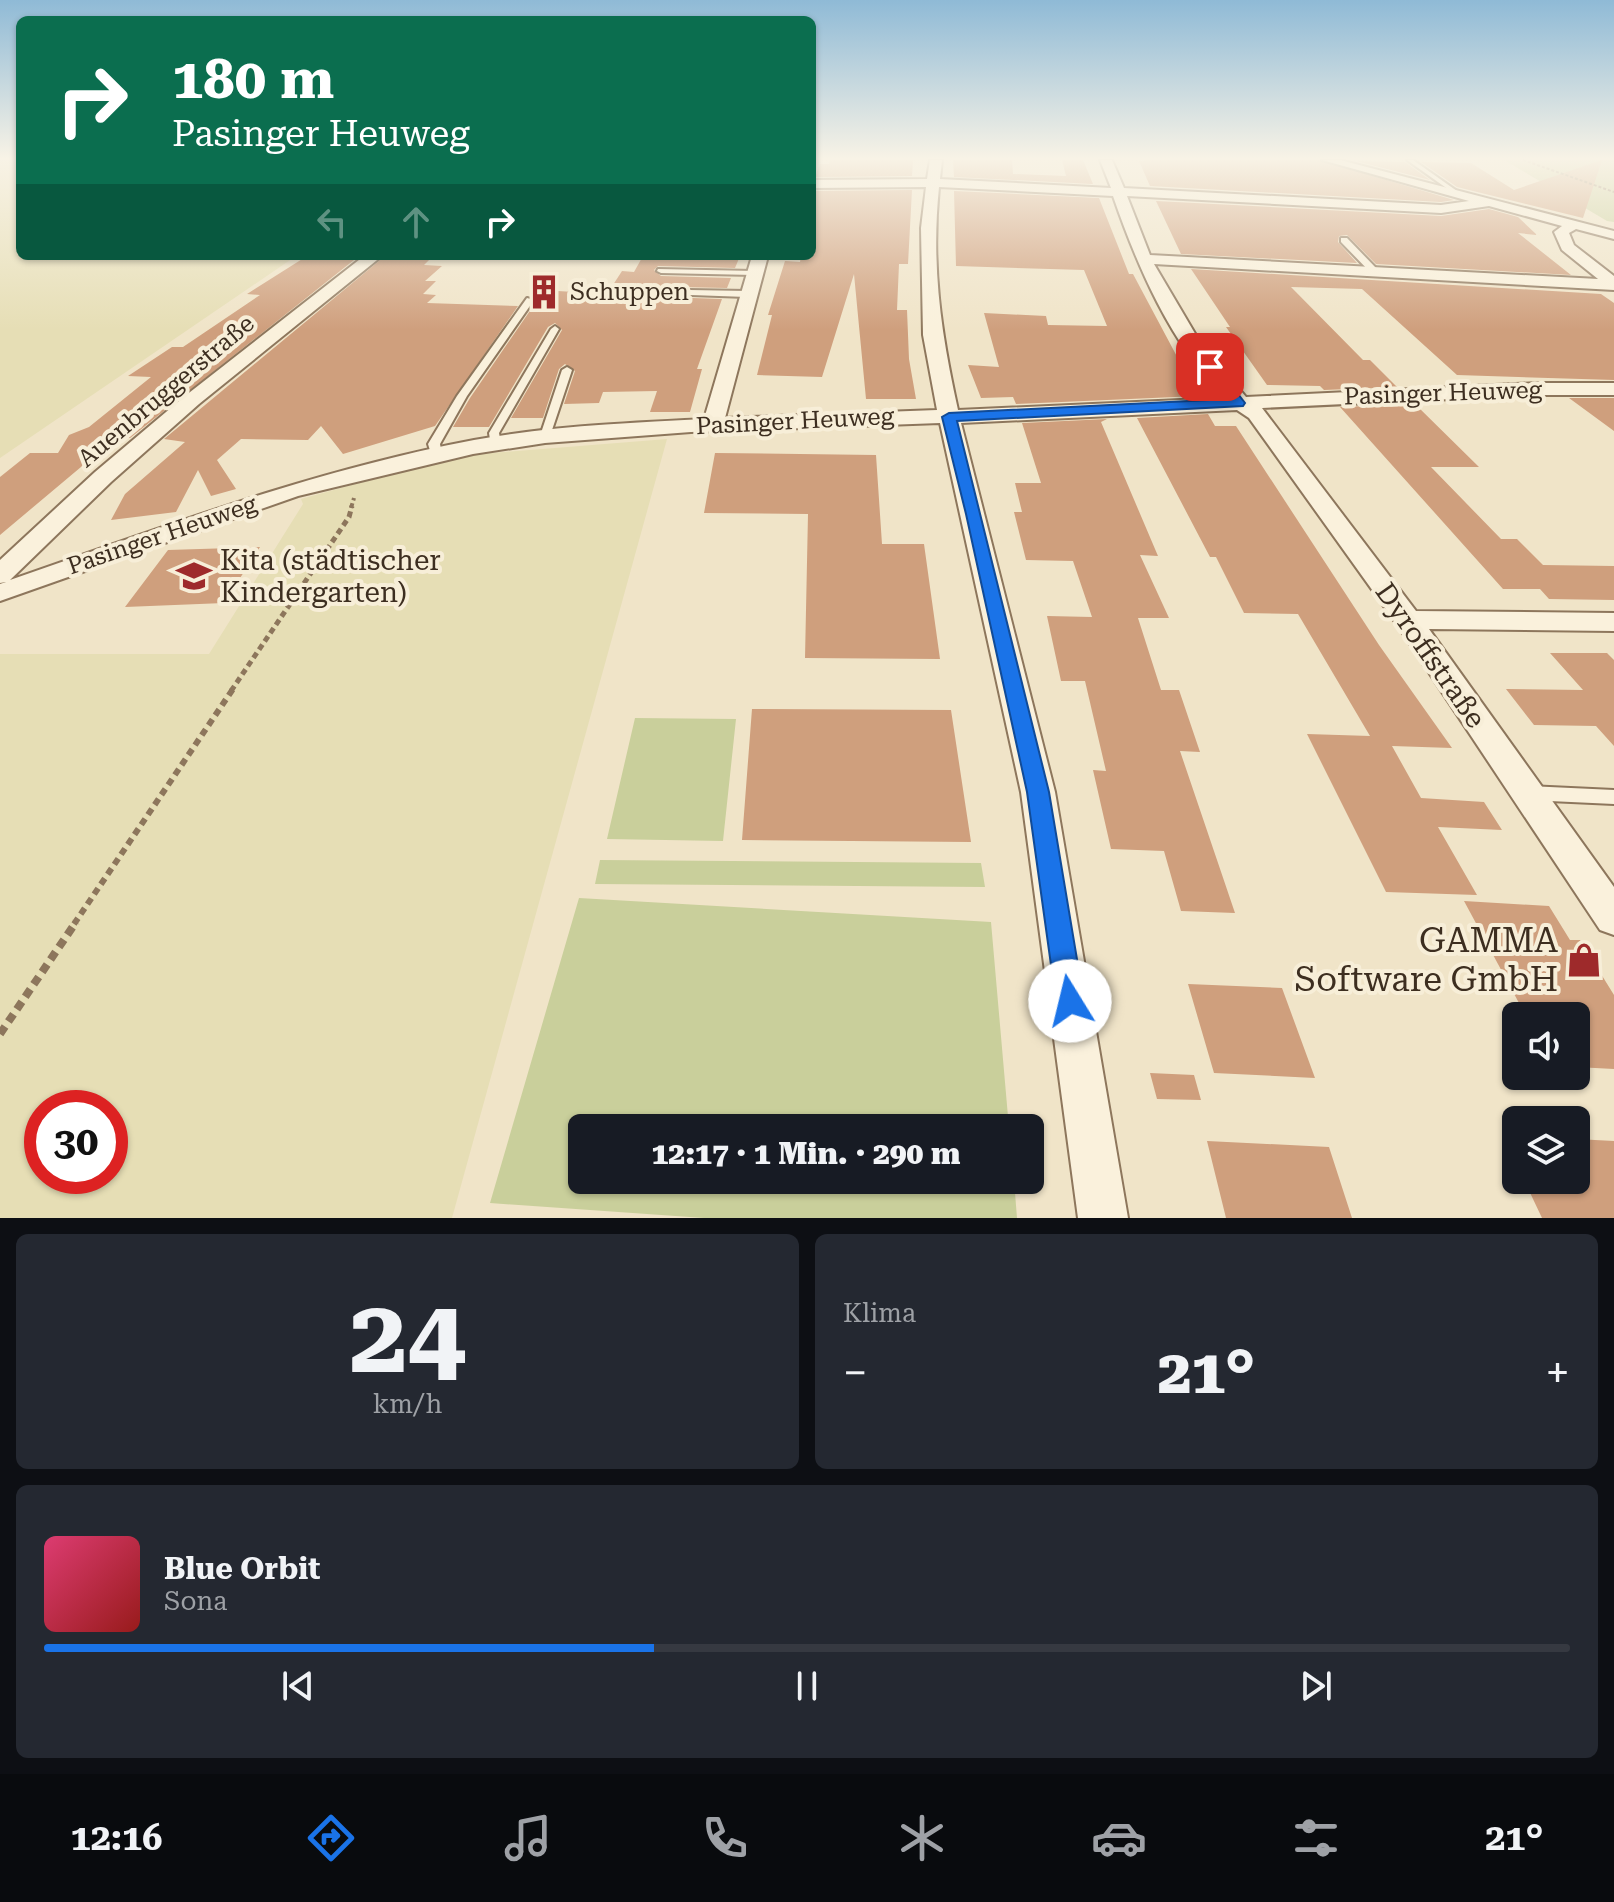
<!DOCTYPE html>
<html lang="de">
<head>
<meta charset="utf-8">
<style>
  body { margin:0; font-family:"Roboto Serif",serif; background:#242831; color:#f1f3f6; height:100vh; display:flex; flex-direction:column; font-size:30px; white-space:nowrap }
  * { box-sizing:border-box; margin:0 }
  p { font-size:26px; color:#9ea1a6 }
  .icon { flex:none; width:44px; height:44px; fill:none; stroke:currentColor; stroke-width:2; stroke-linecap:round; stroke-linejoin:round }
  .map { position:relative; height:1218px; overflow:hidden }
  .panel { display:flex; flex-direction:column; gap:16px; padding:16px; background:#0d0f14; flex:1 }
  .panel>* { flex:none }
  .guide { position:absolute; left:16px; top:16px; width:800px; height:244px; border-radius:12px; box-shadow:0 2px 6px #0004; background:#0b6e4f; color:#fff; overflow:hidden }
  .buttons { position:absolute; left:1502px; top:1002px; display:grid; gap:16px }
  .buttons a { display:grid; place-items:center; width:88px; height:88px; border-radius:12px; background:#171b24; box-shadow:0 2px 6px #0004; font-size:40px }
  .speed { position:absolute; left:24px; top:1090px; display:flex; gap:16px; font-size:40px; font-weight:700; text-align:center }
  .speed>* { display:grid; place-content:center; width:104px; height:104px; border-radius:50%; background:#171b24; box-shadow:0 2px 6px #0004; line-height:1 }
  .speed .limit { border:12px solid #d22; background:#fff; color:#111 }
  .pin { position:absolute; display:grid; place-items:center; width:68px; height:68px; color:#fff; margin:-34px; border-radius:16px; box-shadow:0 4px 12px #0006 }
  .me { position:absolute; width:88px; margin:-44px; rotate:351deg; stroke-linejoin:round; filter:drop-shadow(0 0 6px #0008) }
  .turn { display:flex; align-items:center; gap:28px; height:168px; padding:0 24px; font-size:36px }
  .turn .icon { width:104px; height:104px; stroke-width:2.5 }
  .turn b { display:block; font-size:56px; line-height:68px }
  .lanes { display:flex; align-items:center; height:76px; padding:0 24px; background:#0003; justify-content:center; gap:40px; direction:ltr }
  .lanes .off { opacity:.35 }
  .big { font-size:60px; font-weight:800; line-height:1.1 }
  .panel .card { flex:1; display:flex; flex-direction:column; justify-content:center; gap:12px; min-width:0; padding:0 28px; border-radius:12px; background:#242831 }
  .panel .dial { align-items:center; gap:0 }
  .dial b { font-size:104px; line-height:1 }
  .song { display:flex; align-items:center; gap:24px }
  .cover { width:96px; height:96px; border-radius:12px; background:linear-gradient(135deg,hsl(340 70% 55%),hsl(0 70% 35%)) }
  .played { height:8px; border-radius:4px; background:linear-gradient(90deg,#1a73e8 40%,#363941 40%) }
  .keys { display:flex; justify-content:space-around; direction:ltr }
  .heat { display:flex; justify-content:space-between; align-items:center; font-size:44px; direction:ltr }
  .panel .tiles { flex:1; display:grid; gap:16px; grid-template-columns:1fr 1fr }
  .card:last-child { grid-column:span 2 }
  .trip { position:absolute; left:568px; top:1114px; width:476px; height:80px; border-radius:12px; background:#171b24; box-shadow:0 2px 6px #0004; font-weight:800; line-height:80px; text-align:center }
  .tab-bar { display:flex; height:128px; justify-content:space-around; align-items:center; background:#090b0e; color:#9ea1a6 }
  .tab-bar .icon { width:56px; height:56px }
  .tab-bar .on { color:#1a73e8 }
  .tab-bar b { font-size:36px; color:#f1f3f6 }
  .map>svg:first-child { display:block }
</style>
</head>
<body>
<div class="map">
<svg width="1614" height="1218" viewBox="0 0 1614 1218">
  <rect width="100%" height="100%" fill="#f0e4c8"/>
  <path fill="#e6deb5" fill-rule="evenodd" d="M0,160H20V256H296L0,458Z
    M667,439L452,1218H0V654H209L303,504L301,499L417,467L479,454ZM42,1108H110V1176H42Z"/>
  <path fill="#c9cf9b" d="M1504,160H1614V222L1607,221Z
    M635,718L736,719L723,841L607,839Z
    M600,860L981,863L985,887L595,884Z
    M579,898L991,922L1009,1128H582V1180H1014L1017,1218H704L490,1203Z"/>
  <path fill="#cf9f7d" d="M830,160H913L912,176L815,177L820,164H829Z
    M953,160H1012L1013,174L1066,176L1062,160H1083L1093,184L954,177Z
    M1146,160H1319L1454,200L1441,202L1150,186L1139,161Z
    M1602,160L1583,218L1457,187L1421,162L1471,163L1514,190Z
    M1356,161L1405,162L1430,180Z
    M912,190L908,264H899L897,310H907L909,359L916,399H866L854,274L822,377L757,375L772,315H768L785,261L800,262L801,256H812V191Z
    M954,191L1099,198L1129,274H1133L1198,396L1016,404L1013,397L981,398L968,365L999,367L984,313L1046,316L1048,325L1107,326L1084,270L956,266Z
    M1156,201L1441,216L1489,209L1518,217L1537,235L1518,233L1571,275L1376,264L1347,235L1339,236L1338,242L1357,263L1181,254Z
    M307,256H359L130,438H117L106,446L0,535V477L30,453H58L69,435L89,427L151,377L128,376L172,347H183L260,295L247,294Z
    M385,256H433L424,265L442,266L425,281H436L423,294L436,295L427,303L518,306L435,426L343,454L321,426L308,440L241,439L217,460L236,489L211,496L198,470L176,512L111,520L125,494L185,442L164,439Z
    M643,256H740L735,268L658,266L654,270L661,276L731,278L727,288L632,286L628,290L635,296L722,299L697,369H702L690,412H650L657,391L603,392L599,403L564,404L575,371L565,364L559,369L543,418H511L562,330L555,323L548,327L489,427H453L470,398L536,302L535,298L541,290L591,293L594,288H611L622,271L634,272Z
    M1191,269L1601,294L1614,303V380L1457,375L1362,289L1291,287L1363,360H1370L1397,387L1324,390L1320,386L1267,385L1226,327H1230Z
    M1569,398H1614V431Z
    M1415,404L1479,467H1431L1501,539H1517L1543,565L1614,566V600L1549,599L1540,589H1503L1340,407Z
    M1208,414L1215,426H1236L1379,645L1452,748L1392,746L1421,798L1484,802L1502,830L1438,827L1477,895L1386,892L1307,734L1370,736L1298,614L1244,613L1216,557H1210L1137,418Z
    M1107,419L1101,422L1158,556L1140,555L1169,618H1138L1161,690H1179L1200,752L1180,751L1235,913L1181,911L1164,851L1111,849L1093,770L1106,771L1085,681H1061L1047,616L1092,617L1073,561L1026,560L1014,512H1022L1015,483H1041L1022,423Z
    M715,453L876,455L882,544H924L940,659L805,658L808,514L704,513Z
    M260,547L224,603L125,607L168,550Z
    M1550,653H1607L1614,660V746L1596,726L1534,725L1506,689L1583,690Z
    M752,709L951,710L971,842L742,840Z
    M1464,901L1549,906L1570,940H1580L1614,995V1069L1576,1067V1016H1526Z
    M1188,984L1282,988L1315,1078L1214,1073Z
    M1150,1073L1194,1075L1201,1100L1157,1099Z
    M1576,1139L1614,1141V1218H1542L1524,1180H1576Z
    M1207,1141L1329,1147L1352,1218H1226Z"/>
  <g fill="none" stroke-linecap="round" stroke-linejoin="round">
    <g stroke="#8d765c" stroke-width="4">
      <path id="service" d="M1407,160H1413L1464,196L1459,197Z
        M1341,238H1347L1377,269V273H1371L1341,242Z
        M658,269L754,271L758,273L754,275L661,273L657,271Z
        M632,289L747,291L751,294L747,297L635,293L631,291Z
        M527,298L534,300L467,396L440,444L442,455L436,458L432,457L428,444L457,396Z
        M555,326L559,329L499,433L501,444L495,447L491,446L489,433L551,329Z
        M567,367L572,370L550,436L545,439L541,438L540,436L562,370Z
        M1528,786L1614,790V804L1528,800L1522,798L1519,793L1522,788Z"/>
    </g>
    <g stroke="#8d765c" stroke-width="4">
      <path id="minor" d="M930,160H942L940,179L1111,188L1100,160H1112L1124,188L1441,205L1469,201L1322,160H1340L1614,231V239L1576,229L1569,233L1574,245L1614,276V290L1154,264L1200,342L1246,397L1539,383H1614V395H1539L1262,408L1416,611L1614,613V631L1429,629L1614,887V935L1600,930L1398,626L1249,418L1237,410L961,423L1055,792L1128,1218H1078L1021,792L940,423L691,432L545,443L473,454L298,496L0,601V584L6,582L0,583V560L95,472L185,396L364,256H382L199,404L111,482L10,580C163,527 315,470 474,440C550,426 627,423 704,419L752,256H768L725,418L937,410L923,335L921,228L926,187L812,188V180L927,179ZM939,187L1113,196C1138,268 1170,342 1224,398L958,410C941,333 931,266 939,187ZM1127,196L1441,213L1489,206L1562,226L1554,232L1562,250L1598,279L1150,255Z"/>
    </g>
    <path stroke="#8d765c" stroke-width="2" stroke-dasharray="3 2" stroke-linecap="butt" d="M1523,160L1614,192"/>
    <path stroke="#8d765c" stroke-width="4" stroke-dasharray="5 3" stroke-linecap="butt" d="M351,508L354,498"/>
    <path stroke="#8d765c" stroke-width="5" stroke-dasharray="6 4" stroke-linecap="butt" d="M231,691L349,517L352,506"/>
    <path stroke="#8d765c" stroke-width="6" stroke-dasharray="7 5" stroke-linecap="butt" d="M74,924L233,689"/>
    <path stroke="#8d765c" stroke-width="8" stroke-dasharray="9 6" stroke-linecap="butt" d="M0,1034L76,922"/>
    <use href="#service" fill="#faf1dc" fill-rule="evenodd"/>
    <use href="#minor" fill="#faf1dc" fill-rule="evenodd"/>
  </g>
  <linearGradient id="sky" x2="0" y2="1"><stop stop-color="#8fbad6"/><stop offset="0.48" stop-color="#f8f3e6"/><stop offset="1" stop-color="#f8f3e6" stop-opacity="0"/></linearGradient>
  <rect width="1614" height="330" fill="url(#sky)"/>
  <path fill="#1a73e8" stroke="#114b97" stroke-width="2" d="M1206,364H1215L1245,403L1243,406L957,421L1049,792L1084,1001L1080,1010L1070,1014L1060,1010L1056,1001L1027,792L966,514L942,417L949,413L1228,399L1204,367Z"/>
  <defs>
    <g id="building-bare" transform="scale(2.76)"><path d="M-4-6H4V6H1V3H-1V6H-4ZM-2.5-4.3h1.7v1.8h-1.7ZM.8-4.3h1.7v1.8H.8ZM-2.5-1h1.7V.8h-1.7ZM.8-1h1.7V.8H.8Z" fill="#9e2a2b" stroke="#f7eed8" stroke-width="2.5" paint-order="stroke"/></g>
    <g id="school-bare" transform="scale(2.76)"><path d="M0-5L7-2L0 1L-7-2ZM-4 1L0 2.5L4 1V4Q0 6-4 4Z" fill="#9e2a2b" stroke="#f7eed8" stroke-width="2.5" paint-order="stroke"/></g>
    <g id="shop-bare" transform="scale(2.76)"><path d="M-5-2.5h2.3a2.7 3.5 0 0 1 5.4 0H5L5.5 6h-11ZM-1.5-2.5h3a1.5 2.3 0 0 0-3 0Z" fill="#9e2a2b" stroke="#f7eed8" stroke-width="2.5" paint-order="stroke"/></g>
  </defs>
  <g fill-rule="evenodd">
    <use href="#building-bare" x="544" y="292"/>
    <use href="#school-bare" x="194" y="576"/>
    <use href="#shop-bare" x="1584" y="960"/>
  </g>
  <g text-anchor="middle" stroke-width="8" stroke-linejoin="round" paint-order="stroke">
    <g font-size="24" fill="#3d2e20" stroke="#f7eed8" text-anchor="start">
      <text x="570" y="300">Schuppen</text>
    </g>
    <g font-size="24" fill="#3d2e20" stroke="#f7eed8">
      <text transform="translate(166 391) rotate(-40)" y="8">Auenbruggerstraße</text>
      <text transform="translate(1443 393) rotate(-2)" y="8">Pasinger Heuweg</text>
      <text transform="translate(795 421) rotate(-3)" y="8">Pasinger Heuweg</text>
      <text transform="translate(162 535) rotate(-19)" y="8">Pasinger Heuweg</text>
    </g>
    <g font-size="28" fill="#3d2e20" stroke="#f7eed8" text-anchor="start">
      <text x="220" y="570">Kita (städtischer<tspan x="220" dy="32">Kindergarten)</tspan></text>
    </g>
    <g font-size="28" fill="#3d2e20" stroke="#f7eed8">
      <text transform="translate(1431 655) rotate(55)" y="10">Dyroffstraße</text>
    </g>
    <g font-size="34" fill="#3d2e20" stroke="#f7eed8" text-anchor="end">
      <text x="1558" y="952">GAMMA<tspan x="1558" dy="39">Software GmbH</tspan></text>
    </g>
  </g>
</svg>
<div class="buttons">
<a><svg class="icon" aria-label="sound" viewBox="0 0 24 24"><path d="M4 9h4l5-4v14l-5-4H4zM17 9q2 3 0 6"/></svg></a>
<a><svg class="icon" aria-label="layers" viewBox="0 0 24 24"><path d="M12 4l9 5-9 5-9-5zM3 14l9 5 9-5"/></svg></a>
</div>
<div class="speed"><div class="limit">30</div></div>
<div class="pin" style="left:1210px;top:367px;background:#d93025"><svg class="icon" aria-label="arrive" viewBox="0 0 24 24"><path d="M6 21V4h12l-3 4 3 4H6"/></svg></div>
<svg class="me" style="left:1070px;top:1001px" viewBox="-20 -20 40 40"><circle r="19" fill="#fff"/><path d="M0-13L10 11 0 6-10 11z" fill="#1a73e8"/></svg>
<div class="trip">12:17 · 1 Min. · 290 m</div>
<div class="guide">
<div class="turn"><svg class="icon" aria-label="right" viewBox="0 0 24 24"><path d="M7 20v-9h11M14 6l5 5-5 5"/></svg><div><b>180 m</b>Pasinger Heuweg</div></div>
<div class="lanes"><svg class="icon off" aria-label="left" viewBox="0 0 24 24"><path d="M17 20v-9H6M10 6l-5 5 5 5"/></svg><svg class="icon off" aria-label="ahead" viewBox="0 0 24 24"><path d="M12 20V5M6 11l6-6 6 6"/></svg><svg class="icon" aria-label="right" viewBox="0 0 24 24"><path d="M7 20v-9h11M14 6l5 5-5 5"/></svg></div>
</div>
</div>
<section class="panel">
<div class="tiles">
<div class="card dial"><b>24</b><p>km/h</p></div>
<div class="card"><p>Klima</p>
<div class="heat"><a>−</a><b class="big">21°</b><a>+</a></div>
</div>
<div class="card">
<div class="song"><i class="cover"></i><div><b>Blue Orbit</b><p>Sona</p></div></div>
<div class="played"></div>
<div class="keys"><svg class="icon" aria-label="previous" viewBox="0 0 24 24"><path d="M18 5L8 12l10 7zM5 5v14"/></svg><svg class="icon" aria-label="pause" viewBox="0 0 24 24"><path d="M8 5v14M16 5v14"/></svg><svg class="icon" aria-label="next" viewBox="0 0 24 24"><path d="M6 5l10 7-10 7zM19 5v14"/></svg></div>
</div>
</div>
</section>
<nav class="tab-bar">
<b>12:16</b>
<svg class="icon on" aria-label="directions" viewBox="0 0 24 24"><path d="M12 3l9 9-9 9-9-9zM9 14v-3h6M13 9l2 2-2 2"/></svg>
<svg class="icon" aria-label="music" viewBox="0 0 24 24"><path d="M9 18V5l10-2v13"/><circle cx="6" cy="18" r="3"/><circle cx="16" cy="16" r="3"/></svg>
<svg class="icon" aria-label="phone" viewBox="0 0 24 24"><path d="M5 4h4l2 5-3 2q2 4 5 5l2-3 5 2v4C11 20 4 13 5 4z"/></svg>
<svg class="icon" aria-label="climate" viewBox="0 0 24 24"><path d="M12 3v18M4 7l16 10M4 17L20 7"/></svg>
<svg class="icon" aria-label="car" viewBox="0 0 24 24"><path d="M5 17H2v-5l4-1 3-4h7l3 4 3 1v5h-3M9 17h6M6 11h13"/><circle cx="7" cy="17" r="2"/><circle cx="17" cy="17" r="2"/></svg>
<svg class="icon" aria-label="filters" viewBox="0 0 24 24"><path d="M4 7h16M4 17h16"/><circle cx="9" cy="7" r="2"/><circle cx="15" cy="17" r="2"/></svg>
<b>21°</b>
</nav>
</body>
</html>
